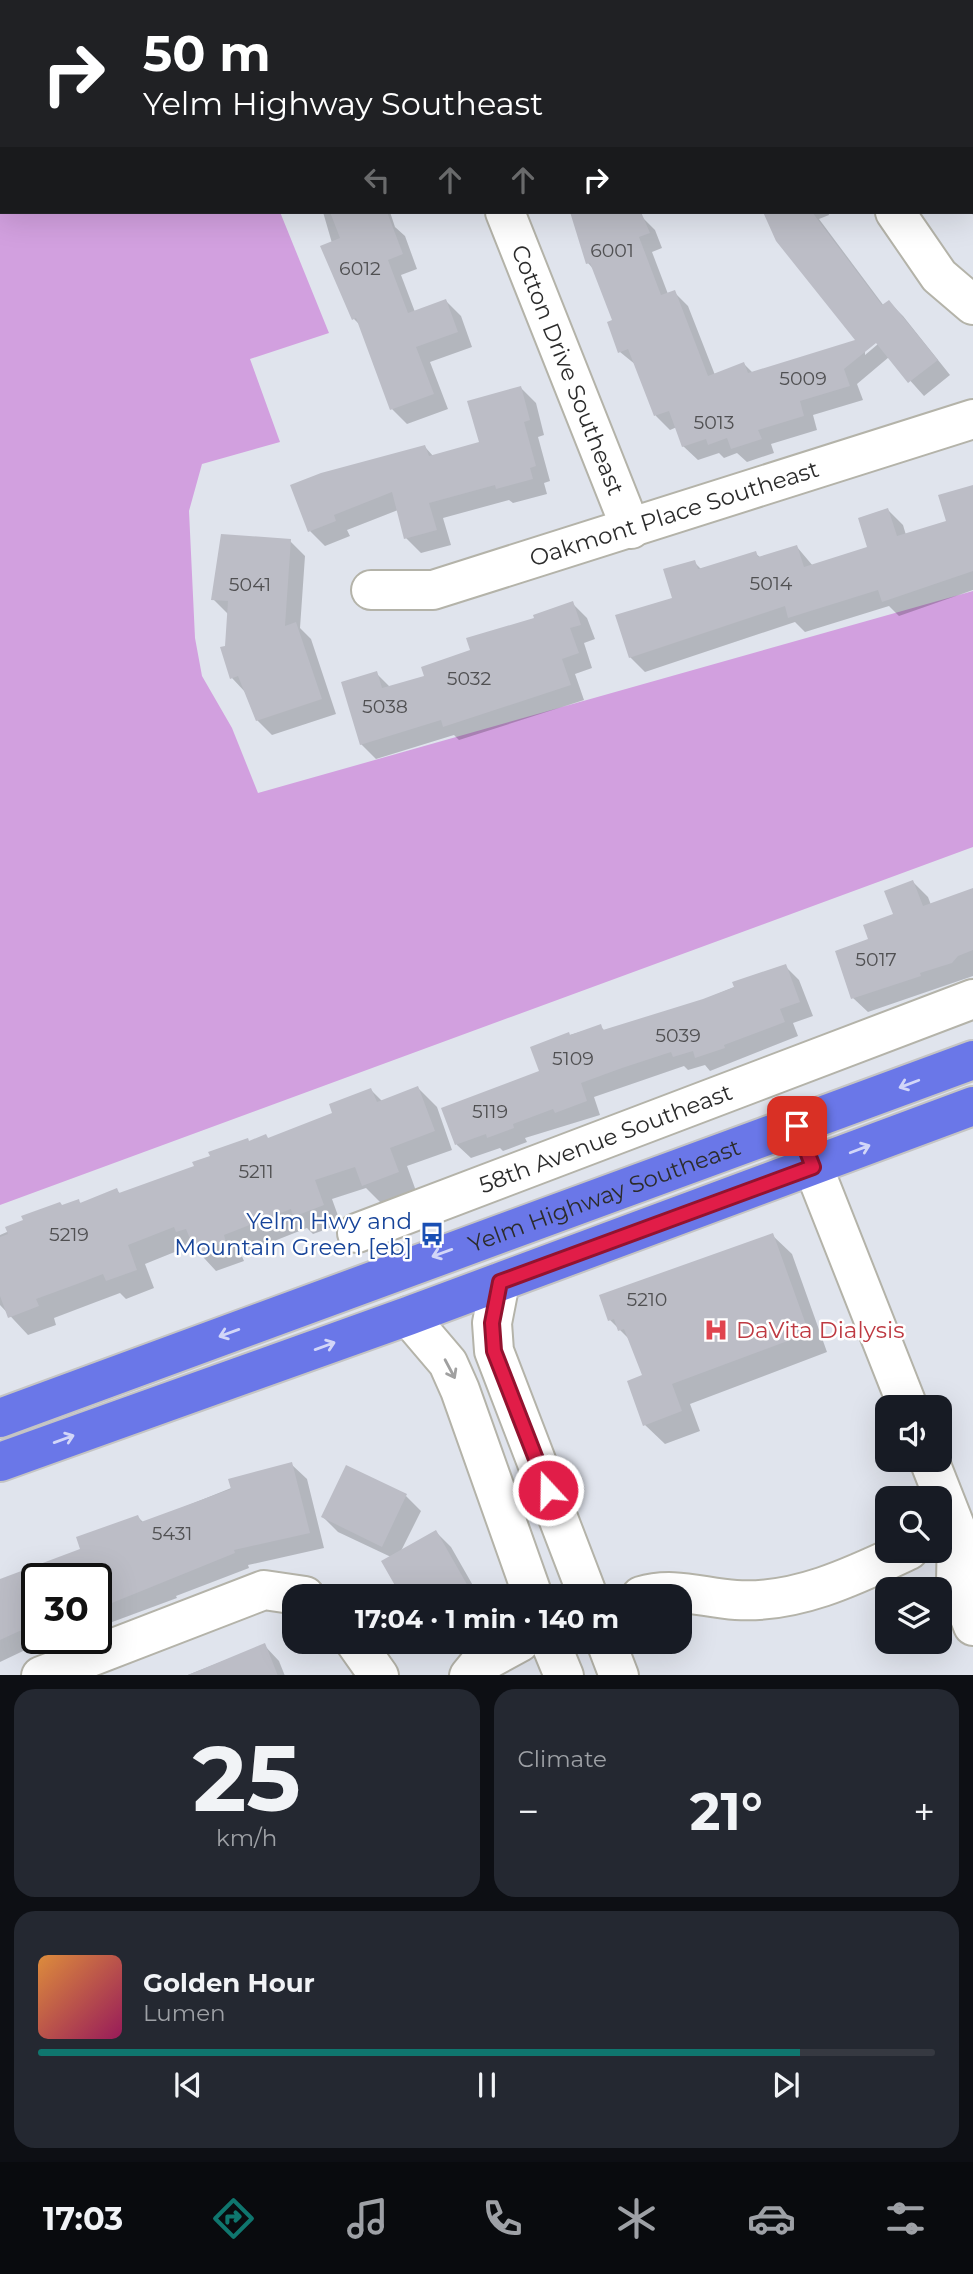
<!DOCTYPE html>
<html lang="en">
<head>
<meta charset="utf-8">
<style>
  body { margin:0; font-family:Montserrat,sans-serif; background:#242831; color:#f1f3f6; height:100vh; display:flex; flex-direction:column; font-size:26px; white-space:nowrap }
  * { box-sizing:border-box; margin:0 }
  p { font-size:23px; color:#9ea1a6 }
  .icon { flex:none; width:38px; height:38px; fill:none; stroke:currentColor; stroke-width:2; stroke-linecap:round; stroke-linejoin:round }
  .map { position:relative; height:1675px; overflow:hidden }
  .details { display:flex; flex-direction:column; gap:14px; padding:14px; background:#0d0f14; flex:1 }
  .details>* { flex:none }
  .guide { position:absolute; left:0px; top:0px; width:973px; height:214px; box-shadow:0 7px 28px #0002; background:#202124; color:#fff; overflow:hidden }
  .tools { position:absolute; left:875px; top:1395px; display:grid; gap:14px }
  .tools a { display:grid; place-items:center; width:77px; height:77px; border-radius:14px; background:#171b24; box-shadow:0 7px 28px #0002; font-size:35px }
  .speed { position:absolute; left:21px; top:1563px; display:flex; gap:14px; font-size:35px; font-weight:700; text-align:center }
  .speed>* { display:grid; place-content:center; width:91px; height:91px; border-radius:50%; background:#171b24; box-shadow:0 7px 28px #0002; line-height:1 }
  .speed .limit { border:4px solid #111; border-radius:10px; background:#fff; color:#111 }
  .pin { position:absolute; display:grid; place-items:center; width:60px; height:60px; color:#fff; margin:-30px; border-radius:14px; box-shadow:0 4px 10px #0006 }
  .me { position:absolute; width:77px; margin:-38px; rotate:339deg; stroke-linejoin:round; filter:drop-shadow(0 0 5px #0008) }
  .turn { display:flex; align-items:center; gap:24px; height:147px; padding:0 28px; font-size:32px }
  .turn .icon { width:91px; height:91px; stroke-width:2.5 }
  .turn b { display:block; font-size:49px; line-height:60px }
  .lanes { display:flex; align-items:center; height:66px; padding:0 28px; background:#0003; justify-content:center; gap:35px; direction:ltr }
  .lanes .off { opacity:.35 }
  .big { font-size:52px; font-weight:700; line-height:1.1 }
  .details .tile { flex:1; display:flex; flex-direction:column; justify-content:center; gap:10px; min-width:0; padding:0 24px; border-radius:21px; background:#242831 }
  .details .dial { align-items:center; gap:0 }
  .dial b { font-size:91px; line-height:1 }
  .song { display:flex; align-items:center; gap:21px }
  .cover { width:84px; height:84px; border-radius:10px; background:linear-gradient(135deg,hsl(30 70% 55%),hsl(330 70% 35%)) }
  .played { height:7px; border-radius:4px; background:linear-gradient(90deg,#0f766e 85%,#363941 85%) }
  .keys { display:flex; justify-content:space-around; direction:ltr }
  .heat { display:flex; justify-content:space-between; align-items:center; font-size:38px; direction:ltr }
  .details .tiles { flex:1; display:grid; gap:14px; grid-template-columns:1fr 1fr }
  .tile:last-child { grid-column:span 2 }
  .trip { position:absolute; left:282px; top:1584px; width:410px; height:70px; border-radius:21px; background:#171b24; box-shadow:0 7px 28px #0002; font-weight:700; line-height:70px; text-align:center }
  .tab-bar { display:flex; height:112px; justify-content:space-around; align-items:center; background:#090b0e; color:#9ea1a6 }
  .tab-bar .icon { width:49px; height:49px }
  .tab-bar .selected { color:#0f766e }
  .tab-bar b { font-size:32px; color:#f1f3f6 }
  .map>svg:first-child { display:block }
</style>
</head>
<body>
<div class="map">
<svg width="973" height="1676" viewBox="0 0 973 1676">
  <rect width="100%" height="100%" fill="#e0e4ed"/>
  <path fill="#d2a0df" d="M0,0L120,2H2V212H280L329,333L250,359L280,442L202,464L189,511L195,638L202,676L232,728L258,793L973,591V847L0,1205Z"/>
  <path fill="#0003" fill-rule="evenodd" d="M230,0H312L307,2Z
    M504,0H622L623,2H505Z
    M663,0H742L743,2H665Z
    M868,0H919L920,2H868Z
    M971,91L973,93V215L971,212Z
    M323,212H390L395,227L405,236L417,269L401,275L415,312L446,301L461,316L472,347L430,362L448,409L407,424L392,409L360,325L354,319Z
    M572,212H632L634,219L641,216L655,230L662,248L652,252L668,294L674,292L688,306L715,375L744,364L753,373L858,341L778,240L765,212H828L829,215L819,219L884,306L889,302L903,316L950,375L924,396L889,357L857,384L863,400L813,415L817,430L771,444L774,453L747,462L737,453L724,458L719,453L698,460L683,446L677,427L670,430L656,416L636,365L620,352L615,321L595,271L588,263ZM881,337L884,339L865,355V350Z
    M521,388L536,403L544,435L538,437L550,481L544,483L547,494L513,503L509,500L443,518L451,545L421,553L406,538L398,510L347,530L350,536L325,546L310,531L425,447L434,457L481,444Z
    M973,487V590L899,616L889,606L805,632L795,622L645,672L630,657L674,599L694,562L702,570L755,553L761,558L797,547L813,566L870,548L888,510L903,525L906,535L948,522Z
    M290,541L305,556L300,628L311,639L336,714L272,735L257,720L246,693L232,678L226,647L229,615L213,599Z
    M572,603L587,618L595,639L584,643L592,668L575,674L584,700L459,740L454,735L376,759L361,744L376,673L390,687L426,677Z
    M913,882L928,897L931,905L973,890V976L868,1012L853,998L870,940L895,915Z
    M785,966L799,980L813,1016L793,1023L798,1036L710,1071L705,1065L688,1070L684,1066L594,1097L600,1115L525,1138L527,1142L503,1151L500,1148L471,1158L457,1145L443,1109L541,1072L543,1043L600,1026L605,1031L703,1000Z
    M418,1088L437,1107L452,1150L407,1166L416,1191L382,1204L366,1188L332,1199L341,1224L313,1234L307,1228L241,1254L244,1261L216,1271L192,1245L145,1264L154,1288L126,1299L120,1293L96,1302L54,1318L56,1325L28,1335L0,1305V1235L78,1201L82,1204L117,1191L121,1194L196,1167L250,1142L269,1140L335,1114L371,1090L383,1102Z
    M772,1235L792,1254L827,1352L690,1404L700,1431L665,1444L645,1425L644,1376L631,1341L610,1320Z
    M291,1464L307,1479L324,1548L248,1565L249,1568L176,1596L177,1598L96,1628V1578H37V1638H71L46,1647L42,1642L0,1662V1580L82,1550L138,1517L144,1523Z
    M406,1496L421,1511L401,1551L436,1532L451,1547L479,1596H405L391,1557L338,1532L323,1517Z
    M264,1645L279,1661L285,1676H185Z"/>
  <path fill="#bcbdc6" d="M330,212H387L403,254L388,260L408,313L446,299L458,332L416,347L434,394L390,410L356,318L352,320L320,246L340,238Z
    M570,212H641L650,233L639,237L661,295L675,290L708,376L744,362L748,373L855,340L776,241L763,212H812L882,305L889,300L938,360L908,383L876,343L844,369L850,386L800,401L804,416L758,430L762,439L731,449L727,438L708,445L706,439L682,447L669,411L654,416L628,349L618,353L607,322L612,320L590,263L586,264Z
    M521,386L530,420L524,422L536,466L530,468L533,479L496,489L495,485L429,503L437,530L404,539L392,492L334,515L336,521L308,532L290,485L321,473L425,445L429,456L479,442L467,401Z
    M973,485V571L882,602L878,590L788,618L785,606L629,658L615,615L672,598L663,569L695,560L698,569L756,551L758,557L797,545L804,567L867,547L858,518L888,508L897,536L946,521L938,495Z
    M221,534L291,539L285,626L296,622L322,699L256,721L238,676L230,679L220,647L225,646L228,601L211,600Z
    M573,601L581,625L570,628L579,653L562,659L571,685L443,727L441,720L360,745L341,682L377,671L382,688L424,676L421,667L470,650L466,638L534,618L533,615Z
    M913,880L923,906L973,888V950L958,956L952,963L920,973L921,976L851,999L835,951L868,939L863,925L893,914L884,891Z
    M786,964L800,1002L780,1009L785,1022L724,1045L725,1048L695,1058L693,1051L673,1057L671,1052L622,1068L581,1083L587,1101L555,1113L553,1109L513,1124L514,1128L487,1138L486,1134L455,1145L441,1108L539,1071L530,1047L569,1032L570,1035L601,1024L603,1030L703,999L734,987L732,982Z
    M418,1086L435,1131L390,1148L399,1172L362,1186L355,1167L315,1180L324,1205L293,1217L291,1209L224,1235L226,1242L196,1253L186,1229L176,1232L174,1227L128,1245L137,1270L106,1281L103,1274L77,1284L36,1299L39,1306L8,1318L0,1296V1237L8,1234L5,1227L23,1220L21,1216L60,1202L62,1205L79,1199L80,1203L117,1188L119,1193L194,1166L192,1162L210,1156L208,1152L248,1138L249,1141L266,1134L268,1138L332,1113L329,1104L371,1088L377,1102Z
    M773,1233L809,1333L672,1384L682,1411L643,1426L627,1381L642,1375L624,1329L618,1331L614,1319L608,1321L599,1295Z
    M292,1462L310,1533L234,1550L235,1553L102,1607L96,1592V1578H37V1623L0,1640V1579L80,1549L76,1537L138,1515L141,1522L231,1489L228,1479Z
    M346,1465L407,1494L382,1547L321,1517Z
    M436,1530L469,1588L454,1596H401L381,1561Z
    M265,1643L278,1676H188V1675Z"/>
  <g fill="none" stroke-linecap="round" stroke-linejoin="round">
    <g stroke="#b4b3a9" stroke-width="42">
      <g id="minor">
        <path d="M421,0L422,2"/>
        <path d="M799,0L800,2"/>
        <path id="s1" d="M505,212L631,529"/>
        <path d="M895,212L939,276L973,305"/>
        <path id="s2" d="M371,590H433L973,419"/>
        <path d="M797,1126L908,1407"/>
        <path id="s3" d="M357,1233L973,999"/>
        <path d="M500,1282L492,1323L494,1351L588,1596"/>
        <path d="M408,1316L448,1363L460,1390L533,1596"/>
        <path d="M929,1460L957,1531L973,1555"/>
        <path d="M957,1531L956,1582L973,1626"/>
        <path d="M641,1596C674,1586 703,1598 736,1600C797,1604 856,1575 909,1550"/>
        <path d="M355,1642L379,1676"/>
        <path d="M550,1642L564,1676"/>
        <path d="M606,1642L619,1676"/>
        <path d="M41,1676L264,1590L305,1596"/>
        <path d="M469,1676L478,1665L520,1642"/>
      </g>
    </g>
    <g stroke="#c4c4c4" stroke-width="42">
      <g id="major">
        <path id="s4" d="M0,1418L973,1060"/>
        <path d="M0,1462L408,1316L973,1106"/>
      </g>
    </g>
    <use href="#minor" stroke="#fff" stroke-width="38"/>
    <use href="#major" stroke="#6a77e8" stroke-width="38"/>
  </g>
  <defs><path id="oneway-shaft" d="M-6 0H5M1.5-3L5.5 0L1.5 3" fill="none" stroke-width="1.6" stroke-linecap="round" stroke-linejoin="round" transform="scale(1.75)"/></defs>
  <g stroke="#d2d6f8">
    <use href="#oneway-shaft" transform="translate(909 1084) rotate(159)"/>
    <use href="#oneway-shaft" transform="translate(860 1149) rotate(-21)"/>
    <use href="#oneway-shaft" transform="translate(442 1253) rotate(160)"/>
    <use href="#oneway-shaft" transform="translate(229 1333) rotate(160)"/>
    <use href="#oneway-shaft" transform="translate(325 1346) rotate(-20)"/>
    <use href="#oneway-shaft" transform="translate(64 1439) rotate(-20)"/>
  </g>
  <use stroke="#a0a0a0" href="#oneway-shaft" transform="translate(450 1369) rotate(62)"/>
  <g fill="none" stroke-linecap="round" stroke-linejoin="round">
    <g stroke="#92132f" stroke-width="18">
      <path id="route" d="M548,1490L494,1351L492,1323L500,1282L813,1167L797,1126"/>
    </g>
    <use href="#route" stroke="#e11d48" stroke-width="12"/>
  </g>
  <defs>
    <g id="bus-bare" transform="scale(1.89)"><path d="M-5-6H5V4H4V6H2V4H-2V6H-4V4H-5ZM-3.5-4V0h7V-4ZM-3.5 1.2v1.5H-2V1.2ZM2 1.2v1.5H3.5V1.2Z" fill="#1a4fb4" stroke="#fff" stroke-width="2.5" paint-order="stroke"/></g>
    <g id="hospital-bare" transform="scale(1.89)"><path d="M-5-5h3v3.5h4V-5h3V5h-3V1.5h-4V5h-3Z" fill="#e0444e" stroke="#fff" stroke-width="2.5" paint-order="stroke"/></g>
  </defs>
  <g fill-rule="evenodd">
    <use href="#bus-bare" x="432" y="1234"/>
    <use href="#hospital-bare" x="716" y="1330"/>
  </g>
  <g text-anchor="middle" stroke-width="5" stroke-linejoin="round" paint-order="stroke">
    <g font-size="19" fill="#505052">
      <text x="612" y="257">6001</text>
      <text x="360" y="275">6012</text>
      <text x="803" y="385">5009</text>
      <text x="714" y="429">5013</text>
      <text x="771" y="590">5014</text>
      <text x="250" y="591">5041</text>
      <text x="469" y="685">5032</text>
      <text x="385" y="713">5038</text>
      <text x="876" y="966">5017</text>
      <text x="678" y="1042">5039</text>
      <text x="573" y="1065">5109</text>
      <text x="490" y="1118">5119</text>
      <text x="256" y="1178">5211</text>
      <text x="69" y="1241">5219</text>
      <text x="647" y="1306">5210</text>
      <text x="172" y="1540">5431</text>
    </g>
    <g font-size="23" fill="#2c2c2c" stroke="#fff">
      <text dy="8" stroke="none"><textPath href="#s1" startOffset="170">Cotton Drive Southeast</textPath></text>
      <text dy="8" stroke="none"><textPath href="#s2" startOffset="315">Oakmont Place Southeast</textPath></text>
      <text dy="8" stroke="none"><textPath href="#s3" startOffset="266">58th Avenue Southeast</textPath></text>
      <text dy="8" stroke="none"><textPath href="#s4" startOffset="644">Yelm Highway Southeast</textPath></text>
    </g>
    <g font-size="23" fill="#164399" stroke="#fff" text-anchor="end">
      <text x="412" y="1229">Yelm Hwy and<tspan x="412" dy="26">Mountain Green [eb]</tspan></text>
    </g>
    <g font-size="23" fill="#be3a42" stroke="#fff" text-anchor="start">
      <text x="736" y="1338">DaVita Dialysis</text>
    </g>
  </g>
</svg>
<div class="tools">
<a><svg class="icon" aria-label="sound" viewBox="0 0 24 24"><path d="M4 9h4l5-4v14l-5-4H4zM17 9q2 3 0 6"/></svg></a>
<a><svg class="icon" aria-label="search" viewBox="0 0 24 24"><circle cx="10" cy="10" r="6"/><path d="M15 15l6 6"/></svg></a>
<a><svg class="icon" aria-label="layers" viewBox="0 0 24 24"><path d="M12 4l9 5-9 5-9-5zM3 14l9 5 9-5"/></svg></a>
</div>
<div class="speed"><div class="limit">30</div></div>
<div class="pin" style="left:797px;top:1126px;background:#d93025"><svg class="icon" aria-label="arrive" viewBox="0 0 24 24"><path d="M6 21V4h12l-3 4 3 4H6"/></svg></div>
<svg class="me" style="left:548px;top:1490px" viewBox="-20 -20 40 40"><circle r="17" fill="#e11d48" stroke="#fff" stroke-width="3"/><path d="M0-11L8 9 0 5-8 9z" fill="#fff"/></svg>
<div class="trip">17:04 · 1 min · 140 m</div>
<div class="guide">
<div class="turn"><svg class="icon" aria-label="right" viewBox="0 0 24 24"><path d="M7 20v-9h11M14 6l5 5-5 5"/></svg><div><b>50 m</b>Yelm Highway Southeast</div></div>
<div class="lanes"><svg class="icon off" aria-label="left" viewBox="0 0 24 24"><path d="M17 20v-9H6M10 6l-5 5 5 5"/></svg><svg class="icon off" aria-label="ahead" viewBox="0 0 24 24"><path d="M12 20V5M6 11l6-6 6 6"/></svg><svg class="icon off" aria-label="ahead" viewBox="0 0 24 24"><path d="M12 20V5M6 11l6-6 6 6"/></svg><svg class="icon" aria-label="right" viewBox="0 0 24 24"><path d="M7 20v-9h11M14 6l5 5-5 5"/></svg></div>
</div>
</div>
<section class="details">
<div class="tiles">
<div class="tile dial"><b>25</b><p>km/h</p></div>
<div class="tile"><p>Climate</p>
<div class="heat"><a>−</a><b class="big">21°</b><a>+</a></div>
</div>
<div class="tile">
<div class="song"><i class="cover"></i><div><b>Golden Hour</b><p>Lumen</p></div></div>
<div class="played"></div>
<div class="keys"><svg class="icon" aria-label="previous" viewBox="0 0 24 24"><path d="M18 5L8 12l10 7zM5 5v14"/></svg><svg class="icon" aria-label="pause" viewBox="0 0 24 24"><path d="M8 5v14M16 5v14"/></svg><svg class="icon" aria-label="next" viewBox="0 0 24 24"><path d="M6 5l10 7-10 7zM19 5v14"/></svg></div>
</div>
</div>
</section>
<nav class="tab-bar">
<b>17:03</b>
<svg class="icon selected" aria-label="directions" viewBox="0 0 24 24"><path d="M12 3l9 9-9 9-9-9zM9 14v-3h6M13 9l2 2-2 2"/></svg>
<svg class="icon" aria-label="music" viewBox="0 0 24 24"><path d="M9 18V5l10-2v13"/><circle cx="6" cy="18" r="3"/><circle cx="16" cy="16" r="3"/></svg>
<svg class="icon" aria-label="phone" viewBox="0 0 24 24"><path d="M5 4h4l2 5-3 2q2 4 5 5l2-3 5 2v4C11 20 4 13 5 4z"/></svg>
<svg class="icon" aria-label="climate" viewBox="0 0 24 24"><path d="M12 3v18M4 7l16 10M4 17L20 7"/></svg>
<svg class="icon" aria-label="car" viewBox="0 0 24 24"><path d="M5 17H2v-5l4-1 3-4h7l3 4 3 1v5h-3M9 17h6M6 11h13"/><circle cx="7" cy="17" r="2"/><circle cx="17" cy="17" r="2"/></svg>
<svg class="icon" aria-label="filters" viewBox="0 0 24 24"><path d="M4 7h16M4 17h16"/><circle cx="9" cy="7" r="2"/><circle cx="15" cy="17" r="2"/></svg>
</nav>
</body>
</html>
